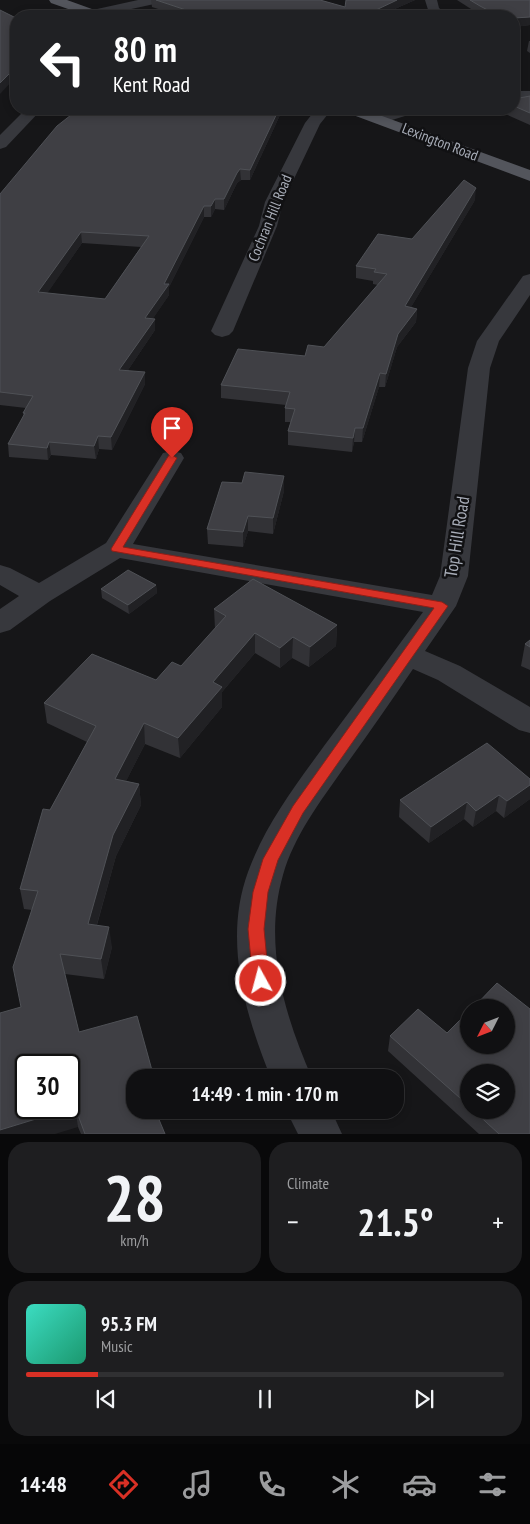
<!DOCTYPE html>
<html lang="en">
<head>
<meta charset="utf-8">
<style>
  body { margin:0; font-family:"PT Sans Narrow",sans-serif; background:#1e1e20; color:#f1f3f6; height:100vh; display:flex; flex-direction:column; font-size:19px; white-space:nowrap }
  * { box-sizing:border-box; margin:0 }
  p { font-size:16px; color:#9c9d9f }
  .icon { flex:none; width:28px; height:28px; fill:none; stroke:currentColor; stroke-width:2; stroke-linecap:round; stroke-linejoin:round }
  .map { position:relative; height:1134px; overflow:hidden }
  .side { display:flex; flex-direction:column; gap:8px; padding:8px; background:#09090a; flex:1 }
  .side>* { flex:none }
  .guide { position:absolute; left:10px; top:10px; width:510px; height:105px; border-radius:20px; box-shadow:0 2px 8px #0003,0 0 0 1px #303032; background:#202124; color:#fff; overflow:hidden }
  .needle { width:32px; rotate:228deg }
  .fabs { position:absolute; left:460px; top:999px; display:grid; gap:10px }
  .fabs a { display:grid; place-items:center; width:55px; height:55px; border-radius:50%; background:#101012; box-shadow:0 2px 8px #0003,0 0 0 1px #303032; font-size:25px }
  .speed { position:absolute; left:15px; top:1054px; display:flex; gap:10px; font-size:25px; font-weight:700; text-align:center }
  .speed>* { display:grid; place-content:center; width:65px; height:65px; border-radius:50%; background:#101012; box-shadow:0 2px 8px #0003,0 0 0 1px #303032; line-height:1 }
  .speed .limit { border:2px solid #111; border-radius:8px; background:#fff; color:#111 }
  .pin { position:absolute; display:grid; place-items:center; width:42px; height:42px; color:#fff; margin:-51px -21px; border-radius:50% 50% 50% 0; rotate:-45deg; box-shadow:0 0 5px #0007 }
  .pin .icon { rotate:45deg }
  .me { position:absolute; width:55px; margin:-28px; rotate:353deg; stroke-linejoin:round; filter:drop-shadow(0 0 4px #0008) }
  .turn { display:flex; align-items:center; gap:18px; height:105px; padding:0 20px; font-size:22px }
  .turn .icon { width:65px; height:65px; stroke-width:2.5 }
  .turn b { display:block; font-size:35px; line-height:42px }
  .big { font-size:38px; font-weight:700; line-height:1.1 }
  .side .card { flex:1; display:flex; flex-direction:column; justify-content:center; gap:8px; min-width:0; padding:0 18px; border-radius:20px; background:#1e1e20 }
  .side .dial { align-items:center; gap:0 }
  .dial b { font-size:65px; line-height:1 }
  .song { display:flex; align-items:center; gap:15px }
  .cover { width:60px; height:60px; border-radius:8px; background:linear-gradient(135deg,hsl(170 70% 55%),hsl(160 70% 35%)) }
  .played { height:5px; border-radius:2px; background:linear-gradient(90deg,#d93025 15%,#303032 15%) }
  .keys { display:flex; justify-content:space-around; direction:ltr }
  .heat { display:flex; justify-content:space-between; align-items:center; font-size:28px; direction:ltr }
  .side .tiles { flex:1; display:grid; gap:8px; grid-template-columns:1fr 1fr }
  .card:last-child { grid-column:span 2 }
  .trip { position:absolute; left:126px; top:1069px; width:278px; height:50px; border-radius:20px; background:#101012; box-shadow:0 2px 8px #0003,0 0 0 1px #303032; font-weight:700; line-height:50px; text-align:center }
  .tab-bar { display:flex; height:80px; justify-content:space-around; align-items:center; background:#060607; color:#9c9d9f }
  .tab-bar .icon { width:35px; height:35px }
  .tab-bar .selected { color:#d93025 }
  .tab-bar b { font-size:22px; color:#f1f3f6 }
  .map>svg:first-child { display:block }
</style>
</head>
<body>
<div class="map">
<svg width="530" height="1134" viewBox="0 0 530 1134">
  <rect width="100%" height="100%" fill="#161618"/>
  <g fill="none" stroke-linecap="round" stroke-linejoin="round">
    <path fill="#37383d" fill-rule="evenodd" d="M138,0H161L159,3L99,16H87L86,14L88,11Z
      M425,0H437L439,8L449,16H434L429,13Z
      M514,91H530V99H514Z
      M26,109H42L6,147L0,149V135Z
      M316,109H332L320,124L283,202L277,226L233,331L229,335L222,337L215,335L211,331L259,226L265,202L305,123Z
      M397,109H421L418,112L379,124L374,122L371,119L374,116Z
      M530,274V295L499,341L490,368L468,576L456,606L425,651L460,666L530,707V733L519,730L438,680L413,669C390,703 367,736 343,769C320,802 294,836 283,875C263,944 284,1014 312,1078H271C245,1014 223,940 248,872C265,825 295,786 324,746C357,702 390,657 423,612L120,558L50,601L10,630L0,633V609L19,596L0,585V565L10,568L39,583L106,543L163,453L172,451L181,453L184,458L133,544L432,595L440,576L468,368L477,341L523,276Z
      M286,1110H331L342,1134H298Z"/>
    <path fill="#53555c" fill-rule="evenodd" d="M49,0H67L103,13L105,16H88L51,3Z
      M342,109H363L530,170V181L345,112Z"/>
  </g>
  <path fill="#323236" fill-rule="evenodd" d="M151,0H320L345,7L346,0H415L379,16H180L152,7Z
    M457,0H530V25L514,27V16H482Z
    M529,41H530V53L527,51Z
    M530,96V125L503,113L504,109H514V99Z
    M280,115L250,180H241L237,183L224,210L215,209L211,217H204L169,287V295L153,318L155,330L128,370L145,384L112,450L99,449L96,459L51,455L48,460L9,457L8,444L24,416L23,413L26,408L0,405V194ZM82,243L141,247L105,299L47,293Z
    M475,200L411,307L417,309L416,322L397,347L385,387H379L362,442H354L352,452L288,445V431L291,422H285V408L286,405L221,398V385L305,356L324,347L378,285L373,284V281L356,278V266L412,239Z
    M284,491L273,534L248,531L243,547L208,544L207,529Z
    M156,585L157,593L129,614L102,598L101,589Z
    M214,609L337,625L336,646L309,667L292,658L280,668L255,653L222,692V707L180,758L145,744L126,781L139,784L141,805L116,856L97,925L112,947L104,979L65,974L79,1032L135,1078L165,1134H81L78,1127L21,1007L32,910L24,909L20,889L50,810L87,742L47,723L44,703L156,680L181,666L215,629Z
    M530,640V670L521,666L525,644Z
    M530,779V799L504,818L496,811L473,827L464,819L429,843L399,817L400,800Z
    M447,1033L530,1134H479L388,1051L390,1036ZM469,1072L506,1110H469Z"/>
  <path fill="#212124" d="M397,0H415L379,16H352Z
    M194,10V16H190L189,11Z
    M530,17V25L514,27V18Z
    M16,67V77L0,94V83Z
    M279,109H280V115L250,180V170Z
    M240,169L241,180L237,183L224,210V199L237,173Z
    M476,188L475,200L404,319L405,306Z
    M215,199V209L211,217V206Z
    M204,206V217L169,287V295L146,329L145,318L164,284Z
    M81,232L82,243L40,304L38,292Z
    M417,309L416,322L397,347L385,387L386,374L398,334Z
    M155,319V330L120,382L119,370Z
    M145,372V384L112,450L111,437Z
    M380,373L379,387L362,442L363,428Z
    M355,428L354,442L352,452L353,438Z
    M98,436L99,449L96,459L94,446Z
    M49,442L51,455L48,460L47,448Z
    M284,476V491L273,534V518Z
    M248,516V531L243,547V532Z
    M156,585L157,593L129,614L128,605Z
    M337,625L336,646L309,667L310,647Z
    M255,633V653L222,692V707L180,758L178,738L213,682Z
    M293,637L292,658L280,668V648Z
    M144,723L145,744L117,799L115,779Z
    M139,784L141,805L116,856L91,945L88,924L113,835Z
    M530,785V799L504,818L507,801Z
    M499,795L496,811L473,827L476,811Z
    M467,802L464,819L429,843L431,827Z
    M109,927L112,947L104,979L101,959Z
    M153,1074L154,1078H142Z
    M75,1107L78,1127L55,1134H0V1130Z"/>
  <path fill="#3f3f44" stroke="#4f5156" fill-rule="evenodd" d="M156,0H320L345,7L346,0H397L376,10L352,16H212L194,10L189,11Z
    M470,0H530V17L514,18V16H499L480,6Z
    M0,10L16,18V67L0,83Z
    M530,96V113L514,106V99Z
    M77,109H279L250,170L240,169L237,173L224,199H215L211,206H204L164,284H169L145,318L155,319L119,370L145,372L111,437L98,436L94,446L49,442L47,448L8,444L25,413H23L33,396L0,392V194L57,126L71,115ZM81,232L149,236L105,299L38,292Z
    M464,180L476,188L405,306L417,309L398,334L386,374L380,373L363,428H355L353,438L288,431L295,409L285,408L290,392L221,385L238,349L305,356L308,345L324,347L387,274L374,272L376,269L356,266L378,234L412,239Z
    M245,472L284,476L273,518L248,516L243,532L207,529L222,482L242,483Z
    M128,570L156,585L128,605L101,589Z
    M253,579L337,625L310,647L293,637L280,648L255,633L213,682L222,687L178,738L144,723L115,779L139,784L113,835L88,924L109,927L101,959L60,954L79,1032L137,1016L153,1074L142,1078H135V1110H155L165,1134H85L75,1107L0,1130V1013L21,1007L13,967L38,891L20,889L43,809L50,810L96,726L44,703L92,654L156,680L172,662L181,666L226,616L214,609ZM26,1065H69V1108H26Z
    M530,640V647L525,644Z
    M487,743L530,779V785L507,801L499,795L476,811L467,802L431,827L400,800Z
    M497,983L530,1009V1134H499L473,1110H506V1072H469V1106L390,1036L418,1009L447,1033L469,1011V1045H506V1008H473Z"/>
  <path fill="#d93025" stroke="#8d1f18" d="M169,455H172L177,458L123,547L442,602L448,606L303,813L278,860L268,892L264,929L269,981L266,986L261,988L255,986L253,981L248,929L253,892L263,859L293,806L434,608L112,551L111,549Z"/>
  <g text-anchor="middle" stroke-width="5" stroke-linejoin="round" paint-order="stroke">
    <g font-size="15" fill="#a8adb8" stroke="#111113">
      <text transform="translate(440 142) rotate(21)" y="5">Lexington Road</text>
      <text transform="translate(270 218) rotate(-68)" y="5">Cochran Hill Road</text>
    </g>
    <g font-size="18" fill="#a8adb8" stroke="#111113">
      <text transform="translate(457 537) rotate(-81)" y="6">Top Hill Road</text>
    </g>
  </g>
</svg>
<div class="fabs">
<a><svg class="needle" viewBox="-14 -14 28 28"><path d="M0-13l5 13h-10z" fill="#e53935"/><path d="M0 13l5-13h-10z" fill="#9c9d9f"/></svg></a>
<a><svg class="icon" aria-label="layers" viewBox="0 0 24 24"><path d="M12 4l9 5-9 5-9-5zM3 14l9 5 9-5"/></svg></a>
</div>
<div class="speed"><div class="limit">30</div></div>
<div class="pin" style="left:172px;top:458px;background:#d93025"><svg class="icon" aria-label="arrive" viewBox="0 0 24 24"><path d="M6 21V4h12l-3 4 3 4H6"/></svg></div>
<svg class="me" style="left:261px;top:981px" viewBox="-20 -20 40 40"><circle r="17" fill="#d93025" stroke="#fff" stroke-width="3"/><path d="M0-11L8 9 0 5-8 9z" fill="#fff"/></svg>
<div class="trip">14:49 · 1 min · 170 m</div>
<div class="guide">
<div class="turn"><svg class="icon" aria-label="left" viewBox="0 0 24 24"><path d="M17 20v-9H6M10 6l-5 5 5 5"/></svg><div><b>80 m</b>Kent Road</div></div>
</div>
</div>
<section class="side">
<div class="tiles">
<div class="card dial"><b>28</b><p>km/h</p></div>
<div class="card"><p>Climate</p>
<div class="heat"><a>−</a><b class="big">21.5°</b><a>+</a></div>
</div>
<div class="card">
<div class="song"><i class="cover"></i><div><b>95.3 FM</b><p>Music</p></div></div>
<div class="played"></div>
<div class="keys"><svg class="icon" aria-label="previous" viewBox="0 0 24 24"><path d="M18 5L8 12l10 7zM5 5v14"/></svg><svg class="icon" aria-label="pause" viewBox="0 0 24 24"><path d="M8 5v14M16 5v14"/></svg><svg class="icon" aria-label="next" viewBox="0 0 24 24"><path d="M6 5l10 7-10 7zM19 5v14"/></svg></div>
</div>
</div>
</section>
<nav class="tab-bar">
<b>14:48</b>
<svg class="icon selected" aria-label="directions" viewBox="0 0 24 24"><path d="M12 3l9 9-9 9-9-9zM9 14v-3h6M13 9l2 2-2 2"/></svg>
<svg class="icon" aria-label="music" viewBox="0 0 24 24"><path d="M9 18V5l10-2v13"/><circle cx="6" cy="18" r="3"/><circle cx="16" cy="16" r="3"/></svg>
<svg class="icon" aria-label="phone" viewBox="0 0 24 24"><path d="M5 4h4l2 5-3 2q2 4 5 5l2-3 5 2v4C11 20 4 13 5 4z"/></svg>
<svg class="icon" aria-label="climate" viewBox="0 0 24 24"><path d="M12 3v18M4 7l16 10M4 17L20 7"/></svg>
<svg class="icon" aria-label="car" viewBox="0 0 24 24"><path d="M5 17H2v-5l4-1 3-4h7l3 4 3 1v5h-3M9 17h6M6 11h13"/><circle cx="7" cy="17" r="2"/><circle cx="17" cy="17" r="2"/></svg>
<svg class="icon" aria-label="filters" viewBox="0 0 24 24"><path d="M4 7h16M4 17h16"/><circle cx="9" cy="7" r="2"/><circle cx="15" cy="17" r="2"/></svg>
</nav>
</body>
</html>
